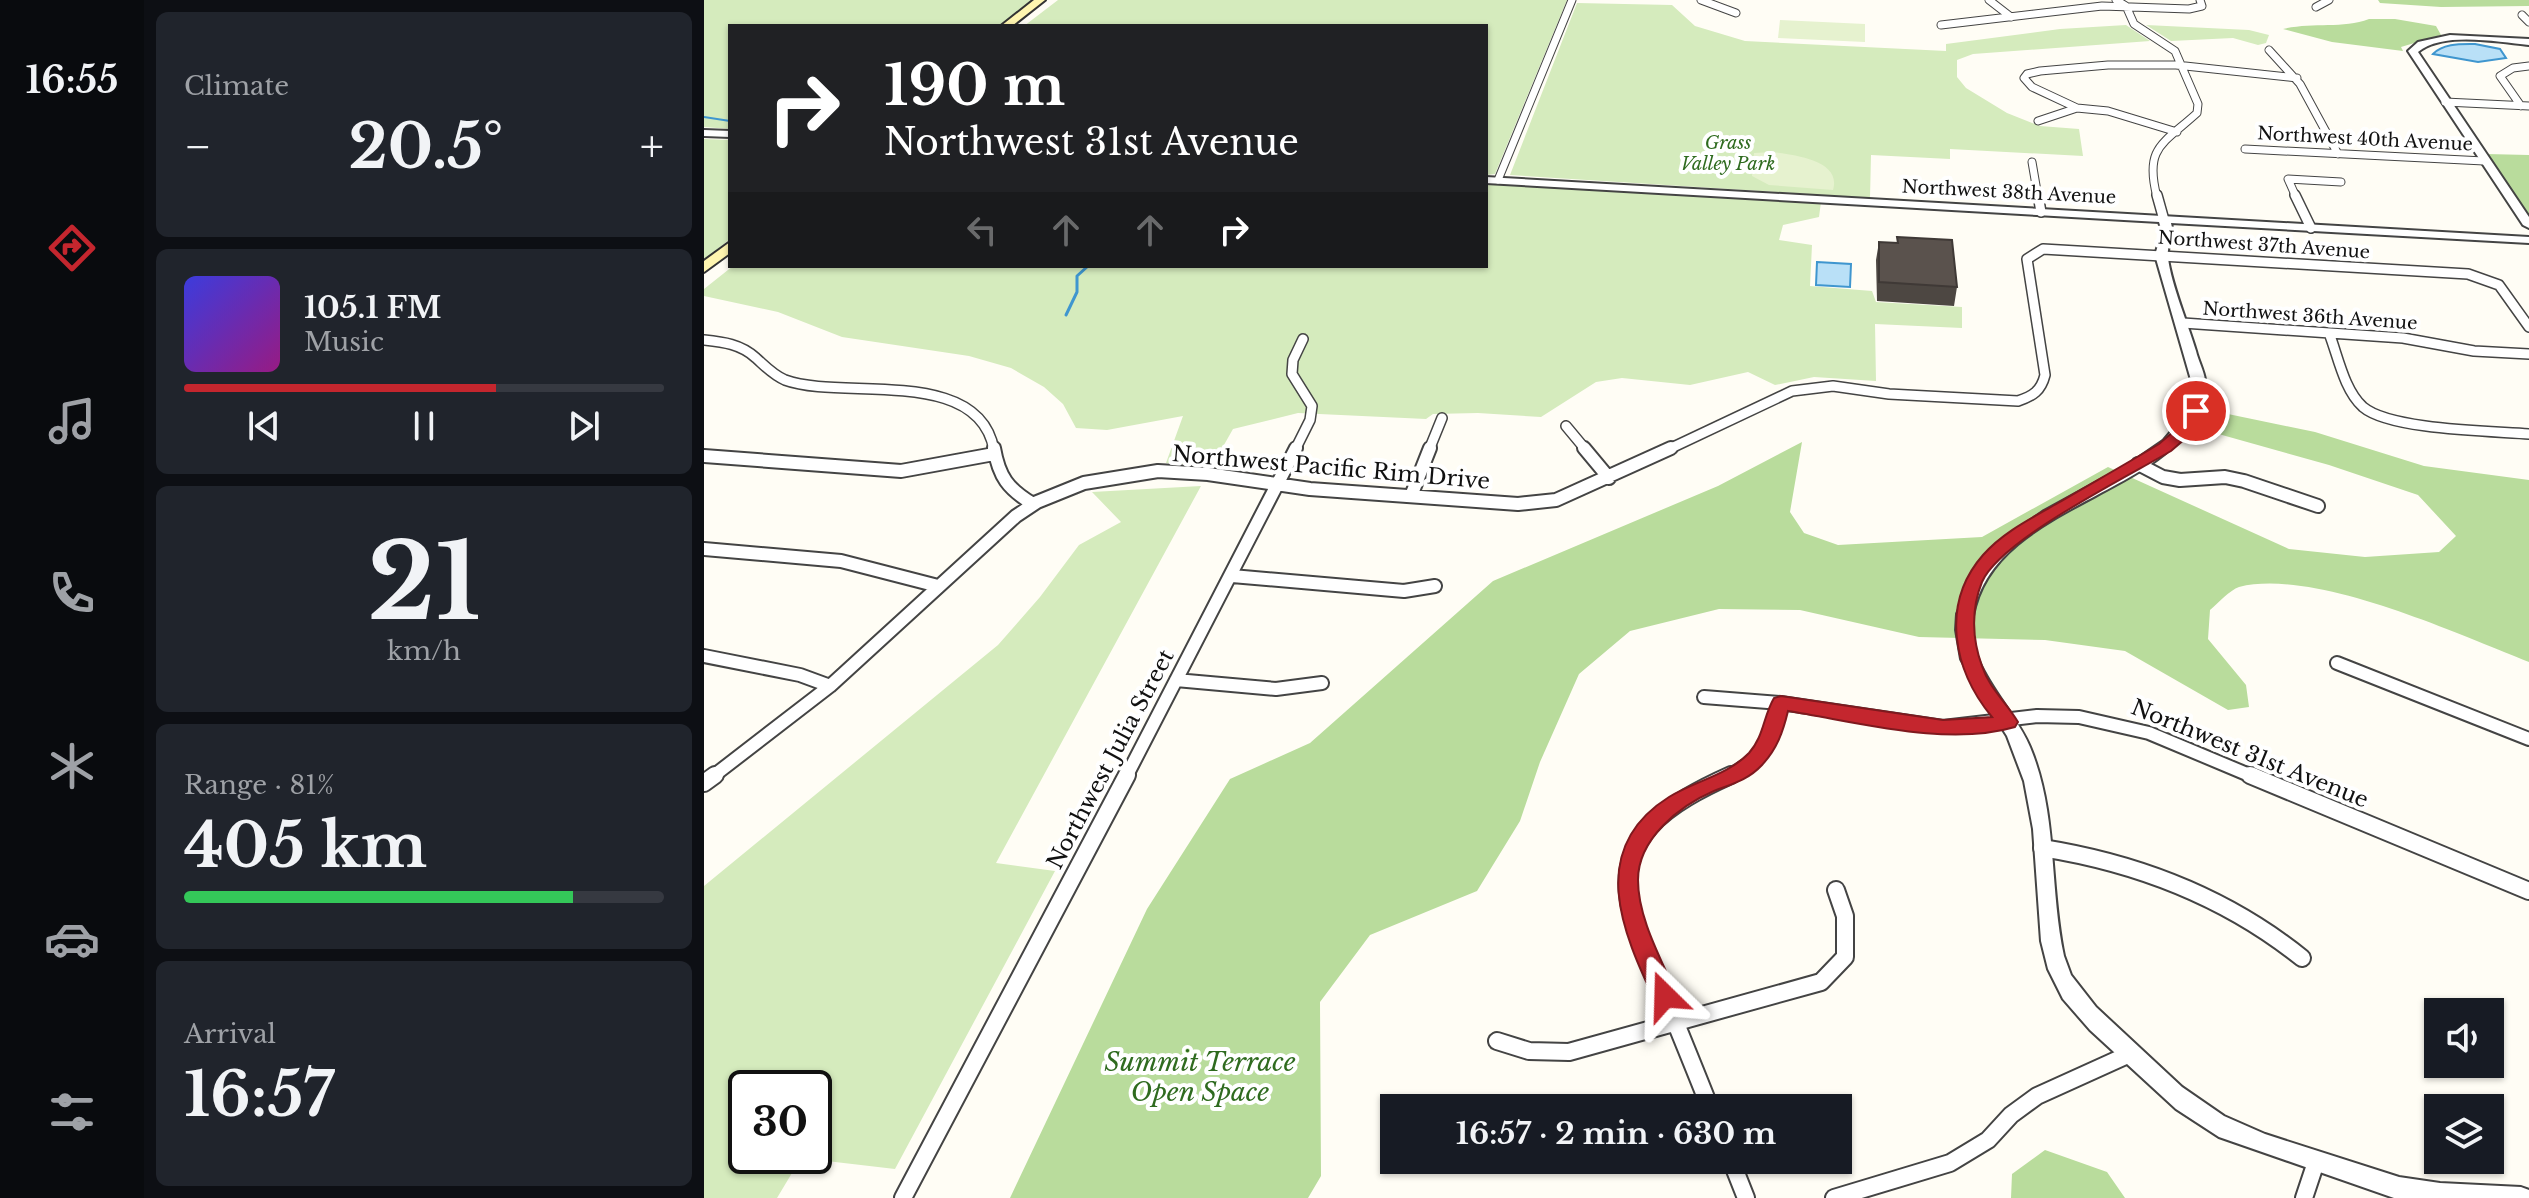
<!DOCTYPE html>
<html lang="en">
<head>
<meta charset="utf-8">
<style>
  body { margin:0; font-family:"Libre Baskerville",serif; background:#20242c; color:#f1f3f6; height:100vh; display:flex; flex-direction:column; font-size:30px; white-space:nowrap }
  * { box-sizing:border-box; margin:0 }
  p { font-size:26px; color:#9ea1a6 }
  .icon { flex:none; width:44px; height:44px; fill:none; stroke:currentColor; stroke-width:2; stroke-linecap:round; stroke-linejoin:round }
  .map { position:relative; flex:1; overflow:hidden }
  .panel { display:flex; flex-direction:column; gap:12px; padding:12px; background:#0d0f14; width:560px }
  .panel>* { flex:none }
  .hud { position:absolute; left:24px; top:24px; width:760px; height:244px; border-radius:0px; box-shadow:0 2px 6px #0004; background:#202124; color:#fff; overflow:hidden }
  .buttons { position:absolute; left:1720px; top:998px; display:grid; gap:16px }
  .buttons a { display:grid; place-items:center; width:80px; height:80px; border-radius:0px; background:#171b24; box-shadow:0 2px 6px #0004; font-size:40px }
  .speed { position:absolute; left:24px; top:1070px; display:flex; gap:16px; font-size:40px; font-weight:700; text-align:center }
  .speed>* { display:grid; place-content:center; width:104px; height:104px; border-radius:50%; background:#171b24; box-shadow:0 2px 6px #0004; line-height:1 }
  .speed .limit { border:4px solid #111; border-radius:12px; background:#fff; color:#111 }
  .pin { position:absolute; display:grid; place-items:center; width:68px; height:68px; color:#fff; margin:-34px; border:4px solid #fff; border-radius:50%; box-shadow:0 2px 8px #0007 }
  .me { position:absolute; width:88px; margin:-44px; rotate:338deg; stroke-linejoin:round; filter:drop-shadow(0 0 6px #0008) }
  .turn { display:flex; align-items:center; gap:28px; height:168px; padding:0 24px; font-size:36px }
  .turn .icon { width:104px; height:104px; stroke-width:2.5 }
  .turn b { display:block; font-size:56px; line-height:68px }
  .lanes { display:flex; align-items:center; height:76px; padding:0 24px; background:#0003; justify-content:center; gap:40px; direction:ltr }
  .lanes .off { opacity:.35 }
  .big { font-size:60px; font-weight:800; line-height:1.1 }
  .panel .card { flex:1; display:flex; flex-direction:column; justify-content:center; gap:12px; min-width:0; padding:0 28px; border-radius:12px; background:#20242c }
  .panel .dial { align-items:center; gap:0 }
  .dial b { font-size:104px; line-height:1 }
  .song { display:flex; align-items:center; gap:24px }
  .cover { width:96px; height:96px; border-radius:12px; background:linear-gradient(135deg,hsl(240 70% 55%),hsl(310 70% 35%)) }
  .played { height:8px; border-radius:4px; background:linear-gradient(90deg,#c4262e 65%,#363941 65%) }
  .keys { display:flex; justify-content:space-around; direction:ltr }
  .heat { display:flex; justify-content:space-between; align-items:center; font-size:44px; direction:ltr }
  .charge { height:12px; border-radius:6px; background:linear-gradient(90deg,#34c759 81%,#363941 0) }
  .trip { position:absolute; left:676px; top:1094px; width:472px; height:80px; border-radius:0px; background:#171b24; box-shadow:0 2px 6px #0004; font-weight:800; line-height:80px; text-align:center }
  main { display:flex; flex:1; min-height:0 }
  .tabs { display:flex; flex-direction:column; width:144px; justify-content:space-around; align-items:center; background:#090b0e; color:#9ea1a6 }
  .tabs .icon { width:56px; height:56px }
  .tabs .current { color:#c4262e }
  .tabs b { font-size:36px; color:#f1f3f6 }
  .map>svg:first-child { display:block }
</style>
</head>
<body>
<main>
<nav class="tabs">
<b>16:55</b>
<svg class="icon current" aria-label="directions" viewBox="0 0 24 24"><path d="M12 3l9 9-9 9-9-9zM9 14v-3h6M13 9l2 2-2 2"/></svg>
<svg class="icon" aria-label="music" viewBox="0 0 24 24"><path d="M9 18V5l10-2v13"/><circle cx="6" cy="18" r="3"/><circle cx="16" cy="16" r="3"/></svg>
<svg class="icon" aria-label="phone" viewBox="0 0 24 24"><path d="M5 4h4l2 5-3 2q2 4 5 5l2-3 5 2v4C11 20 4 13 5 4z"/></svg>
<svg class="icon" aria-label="climate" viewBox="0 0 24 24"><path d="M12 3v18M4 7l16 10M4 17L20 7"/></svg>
<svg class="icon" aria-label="car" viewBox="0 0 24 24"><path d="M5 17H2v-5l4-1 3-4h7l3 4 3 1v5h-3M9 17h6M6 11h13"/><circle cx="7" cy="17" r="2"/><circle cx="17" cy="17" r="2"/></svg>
<svg class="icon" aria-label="filters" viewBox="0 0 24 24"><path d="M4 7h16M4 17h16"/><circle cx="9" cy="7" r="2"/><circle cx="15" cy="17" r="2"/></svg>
</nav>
<section class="panel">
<div class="card"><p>Climate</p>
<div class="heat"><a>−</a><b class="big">20.5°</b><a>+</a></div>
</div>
<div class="card">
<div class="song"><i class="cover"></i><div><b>105.1 FM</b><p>Music</p></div></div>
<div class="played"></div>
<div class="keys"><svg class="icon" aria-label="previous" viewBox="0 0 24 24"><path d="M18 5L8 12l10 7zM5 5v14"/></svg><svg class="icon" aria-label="pause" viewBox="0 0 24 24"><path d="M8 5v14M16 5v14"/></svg><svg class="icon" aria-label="next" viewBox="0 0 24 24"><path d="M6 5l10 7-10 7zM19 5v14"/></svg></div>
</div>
<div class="card dial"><b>21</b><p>km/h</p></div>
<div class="card"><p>Range · 81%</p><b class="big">405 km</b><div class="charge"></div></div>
<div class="card"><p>Arrival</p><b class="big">16:57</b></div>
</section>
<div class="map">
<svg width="1825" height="1198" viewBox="0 0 1825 1198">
  <rect width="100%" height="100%" fill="#fffdf5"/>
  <path fill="#d5ebbd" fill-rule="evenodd" d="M0,0H332L299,26H26V129L0,127Z
    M354,0H863L791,174L782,175V26H320Z
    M873,3L968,5L991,26L1041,41L1242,51V44L1356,29L1422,25L1446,41L1269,54L1253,60V77L1262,88L1303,113L1336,126L1375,129L1379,156L1246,149V159L1167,155L1166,198L806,175Z
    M1442,25L1545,30L1565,35L1562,43L1554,45L1529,38L1467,41Z
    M0,139L26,140V239L0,260Z
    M782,183L1117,202L1115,217L1079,225L1075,240L1108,245L1106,286L1168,291L1172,302L1258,307V328L1171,324L1172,381L1110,377L1071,385L1044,372L986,385L918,378L892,382L837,417L774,413L729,414L722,419L594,413L529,429L508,466L462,463L479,416L403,430L372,428L359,404L340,387L307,368L265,356L138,337L74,312L0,296V289L29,266H782Z
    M497,486L292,863L351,871L191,1169L97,1158L73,1198H0V886L294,645L336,597L375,545L417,522L388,492ZM42,1088H110V1156H42Z"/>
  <path fill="#b9dc9c" d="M1674,0H1825V6L1737,7L1676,3Z
    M1665,19H1691L1732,26L1737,35L1697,47L1699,51L1628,42L1579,29C1608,22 1638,29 1665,19Z
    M1782,154L1825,155V219Z
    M1524,414L1611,432L1720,466L1825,480V662C1753,634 1611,568 1535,587C1526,590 1514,603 1506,610L1504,639L1542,685L1545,707L1524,710L1421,651L1341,640L1215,637L1096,610L1015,609L926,631L875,674L836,762L816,821L773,891L666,935L616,1002L617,1176L604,1198H306L443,909L526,779L606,743L789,581L1014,486L1098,442L1086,512L1100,533L1134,545L1278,537L1404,467L1585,549L1661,557L1735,552L1752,536L1714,495L1625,465L1511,433Z
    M1341,1150L1403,1172L1421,1198H1307L1308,1174Z"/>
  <path fill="#e6f2cf" d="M1076,20L1161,24V42L1074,38Z
    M1069,152C1090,155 1138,160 1129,190L1065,185L1048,176L1050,153Z"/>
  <path fill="#b9e0f7" stroke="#3f96cf" stroke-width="2" d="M1771,44L1796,49L1802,58L1774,62L1729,54C1739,43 1757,44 1771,44Z
    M1113,262L1147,264L1146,287L1112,285Z"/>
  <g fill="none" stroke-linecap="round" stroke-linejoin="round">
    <path stroke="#3f96cf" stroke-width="2" d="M0,117L26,121"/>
    <path stroke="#3f96cf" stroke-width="3" d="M362,315L373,292V276L384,266"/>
    <g stroke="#444" stroke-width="9">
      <path id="minor-far3" d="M997,0L1032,13
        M1285,0L1307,17
        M1412,0L1422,6L1430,24L1471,51L1494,104L1493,113C1459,144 1440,147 1453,197
        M1612,7L1625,0
        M1818,15L1825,22
        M1237,25L1398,6L1485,9L1498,6L1496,0
        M1565,50L1596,84L1634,154
        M1741,102L1825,106
        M1817,106L1796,76L1809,68L1825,66
        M1334,121L1373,108
        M1473,132L1404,111L1373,108L1328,87L1320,78L1323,74L1336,71L1404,65H1472L1593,78
        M1541,149L1780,161
        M1328,162L1334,197
        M794,180L868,0
        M1592,197L1584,179L1637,182"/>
    </g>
    <g stroke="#444" stroke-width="12">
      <path id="minor-far2" d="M1334,195L1337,212
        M1453,195L1460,220
        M1591,195L1607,228
        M1479,323L1699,338L1770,351L1825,354
        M1625,333C1634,356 1640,390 1659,407C1686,430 1788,431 1825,434
        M0,340C19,342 37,344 52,358C61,366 69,375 81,380C138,401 275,365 290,450
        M862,426L882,450
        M591,450L606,420L608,406L588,374L589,360L599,339
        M725,450L738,418
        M963,450L1088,391L1129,386L1185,394L1314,401C1329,396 1337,391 1341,375L1323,259L1339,249L1764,274L1795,285L1825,327"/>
    </g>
    <g stroke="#444" stroke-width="16">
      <path id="minor-far1" d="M290,448C295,477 304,489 329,504
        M880,448L905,478
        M0,456L197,471L290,454
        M1434,464L1459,477L1476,480L1521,477L1540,481L1614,506
        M707,496L726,448
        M0,549L137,561L234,586
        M528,576L700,591L731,586
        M0,656L96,675L126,686
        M1633,663L1825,739
        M472,680L572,689L618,683
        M1000,697L1077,703L1239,727L1333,716L1375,717L1445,733L1550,777
        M8,777L126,686L312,516L333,502L380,483L454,471L504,474L606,489L814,504L852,500L967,448
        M422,777L592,448
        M1022,777C1057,761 1069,739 1077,703"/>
    </g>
    <g stroke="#444" stroke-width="20">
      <path id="minor" d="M1546,775L1825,891
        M0,783L11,775
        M1338,848C1433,863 1522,897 1598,958
        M793,1041L825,1051L865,1052L1117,982L1141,957V916L1132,890
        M1006,1108C988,1062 969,1017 951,971C943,952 933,933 928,914C906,837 967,802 1027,775
        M1027,1160L1042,1198
        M199,1198L423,775
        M1130,1198L1246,1163L1284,1140L1307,1115L1333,1096L1428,1053
        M1600,1198L1612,1162"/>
    </g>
    <g stroke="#444" stroke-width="4">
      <path id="tertiary" d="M1746,35L1825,39V45C1794,42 1739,31 1714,52L1825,217V228L1819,225L1704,51L1714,42Z
        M0,130L26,131V137L0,136Z
        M782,177L1825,237V243L1467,223C1471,236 1462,245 1464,258C1467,284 1484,324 1492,351C1494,360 1500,371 1501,380C1501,385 1498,392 1497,398C1480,495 1289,500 1269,616C1260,667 1308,704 1326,747C1354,814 1345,886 1360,956L1367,975L1392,1007L1478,1087L1520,1116L1561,1134L1695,1177L1736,1183L1817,1187L1825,1190V1198H1690L1515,1137L1472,1109L1386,1030L1359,999L1344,969L1337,941L1329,829L1320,781L1303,736L1273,689L1257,659L1252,630L1253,614L1269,574L1301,538L1340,511L1424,465L1459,441L1481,415L1487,380L1451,255L1458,232L1455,222L782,183Z"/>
    </g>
    <g stroke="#333" stroke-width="4">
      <path id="secondary" d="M330,0H341L308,26H297Z
        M26,242V253L0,272V261Z"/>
    </g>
    <use href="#minor-far3" stroke="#fff" stroke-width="7"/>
    <use href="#minor-far2" stroke="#fff" stroke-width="9"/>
    <use href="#minor-far1" stroke="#fff" stroke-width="12"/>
    <use href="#minor" stroke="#fff" stroke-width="16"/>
    <use href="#tertiary" fill="#fff" fill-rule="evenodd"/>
    <use href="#secondary" fill="#fff6b0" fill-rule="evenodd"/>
  </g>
  <path fill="#4d4742" d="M1193,237L1253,287L1250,306L1173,301L1172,260L1175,242L1193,243Z"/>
  <path fill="#5a524d" stroke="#3f3936" stroke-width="2" d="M1193,237L1248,240L1253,287L1175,282V242L1194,243Z"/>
  <path fill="#c4262e" stroke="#7f191e" stroke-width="2" d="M1492,406L1499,411L1482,438L1467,451C1423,477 1296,540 1278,582C1267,609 1268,639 1278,666C1285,688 1302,702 1314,722L1311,727C1243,747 1154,722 1084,711C1079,732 1073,749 1058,765C1044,780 1028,784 1010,791C975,806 934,839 934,880C934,919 958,960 973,996L969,1003L961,1006L952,1003C918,932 882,849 965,797C991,781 1024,775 1045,753C1060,736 1059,717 1070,698L1077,696L1239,720L1288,717C1249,670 1236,604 1279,555C1299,532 1328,518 1354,503C1388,483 1422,464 1455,444L1470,431L1486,408Z"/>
  <g text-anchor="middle" stroke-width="8" stroke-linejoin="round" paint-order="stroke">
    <g font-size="18" fill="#111" stroke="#fff">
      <text transform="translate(1661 139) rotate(3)" y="6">Northwest 40th Avenue</text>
      <text transform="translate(1305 192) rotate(3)" y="6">Northwest 38th Avenue</text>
      <text transform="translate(1560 245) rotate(4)" y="6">Northwest 37th Avenue</text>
      <text transform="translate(1606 316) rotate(4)" y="6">Northwest 36th Avenue</text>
    </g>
    <g font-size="18" font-style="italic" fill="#2f6b1f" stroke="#fff">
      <text x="1024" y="149">Grass<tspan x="1024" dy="21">Valley Park</tspan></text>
    </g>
    <g font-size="22" fill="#111" stroke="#fff">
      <text transform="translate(627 467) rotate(5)" y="8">Northwest Pacific Rim Drive</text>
      <text transform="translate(1546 753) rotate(22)" y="8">Northwest 31st Avenue</text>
      <text transform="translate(406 759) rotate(-62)" y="8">Northwest Julia Street</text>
    </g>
    <g font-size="26" font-style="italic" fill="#2f6b1f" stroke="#fff">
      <text x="496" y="1071">Summit Terrace<tspan x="496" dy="30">Open Space</tspan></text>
    </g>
  </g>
</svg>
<div class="buttons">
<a><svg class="icon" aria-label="sound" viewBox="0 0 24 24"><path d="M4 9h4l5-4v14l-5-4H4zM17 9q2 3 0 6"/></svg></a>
<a><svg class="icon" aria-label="layers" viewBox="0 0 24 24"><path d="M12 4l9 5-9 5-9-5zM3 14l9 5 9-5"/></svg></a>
</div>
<div class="speed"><div class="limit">30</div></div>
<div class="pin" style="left:1492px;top:411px;background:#d93025"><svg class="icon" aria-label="arrive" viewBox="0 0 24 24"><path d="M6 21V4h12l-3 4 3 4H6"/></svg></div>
<svg class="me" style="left:961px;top:996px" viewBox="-20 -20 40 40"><path d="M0-17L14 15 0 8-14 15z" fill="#c4262e" stroke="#fff" stroke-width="4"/></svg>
<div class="trip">16:57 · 2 min · 630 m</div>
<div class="hud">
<div class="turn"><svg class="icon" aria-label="right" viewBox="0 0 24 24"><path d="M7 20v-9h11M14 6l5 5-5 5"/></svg><div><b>190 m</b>Northwest 31st Avenue</div></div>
<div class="lanes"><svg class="icon off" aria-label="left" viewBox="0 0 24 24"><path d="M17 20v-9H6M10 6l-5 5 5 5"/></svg><svg class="icon off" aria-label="ahead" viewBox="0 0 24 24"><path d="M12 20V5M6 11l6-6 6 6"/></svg><svg class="icon off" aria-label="ahead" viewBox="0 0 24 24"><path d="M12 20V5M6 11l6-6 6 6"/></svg><svg class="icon" aria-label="right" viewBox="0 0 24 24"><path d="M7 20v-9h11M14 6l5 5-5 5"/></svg></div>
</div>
</div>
</main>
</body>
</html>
